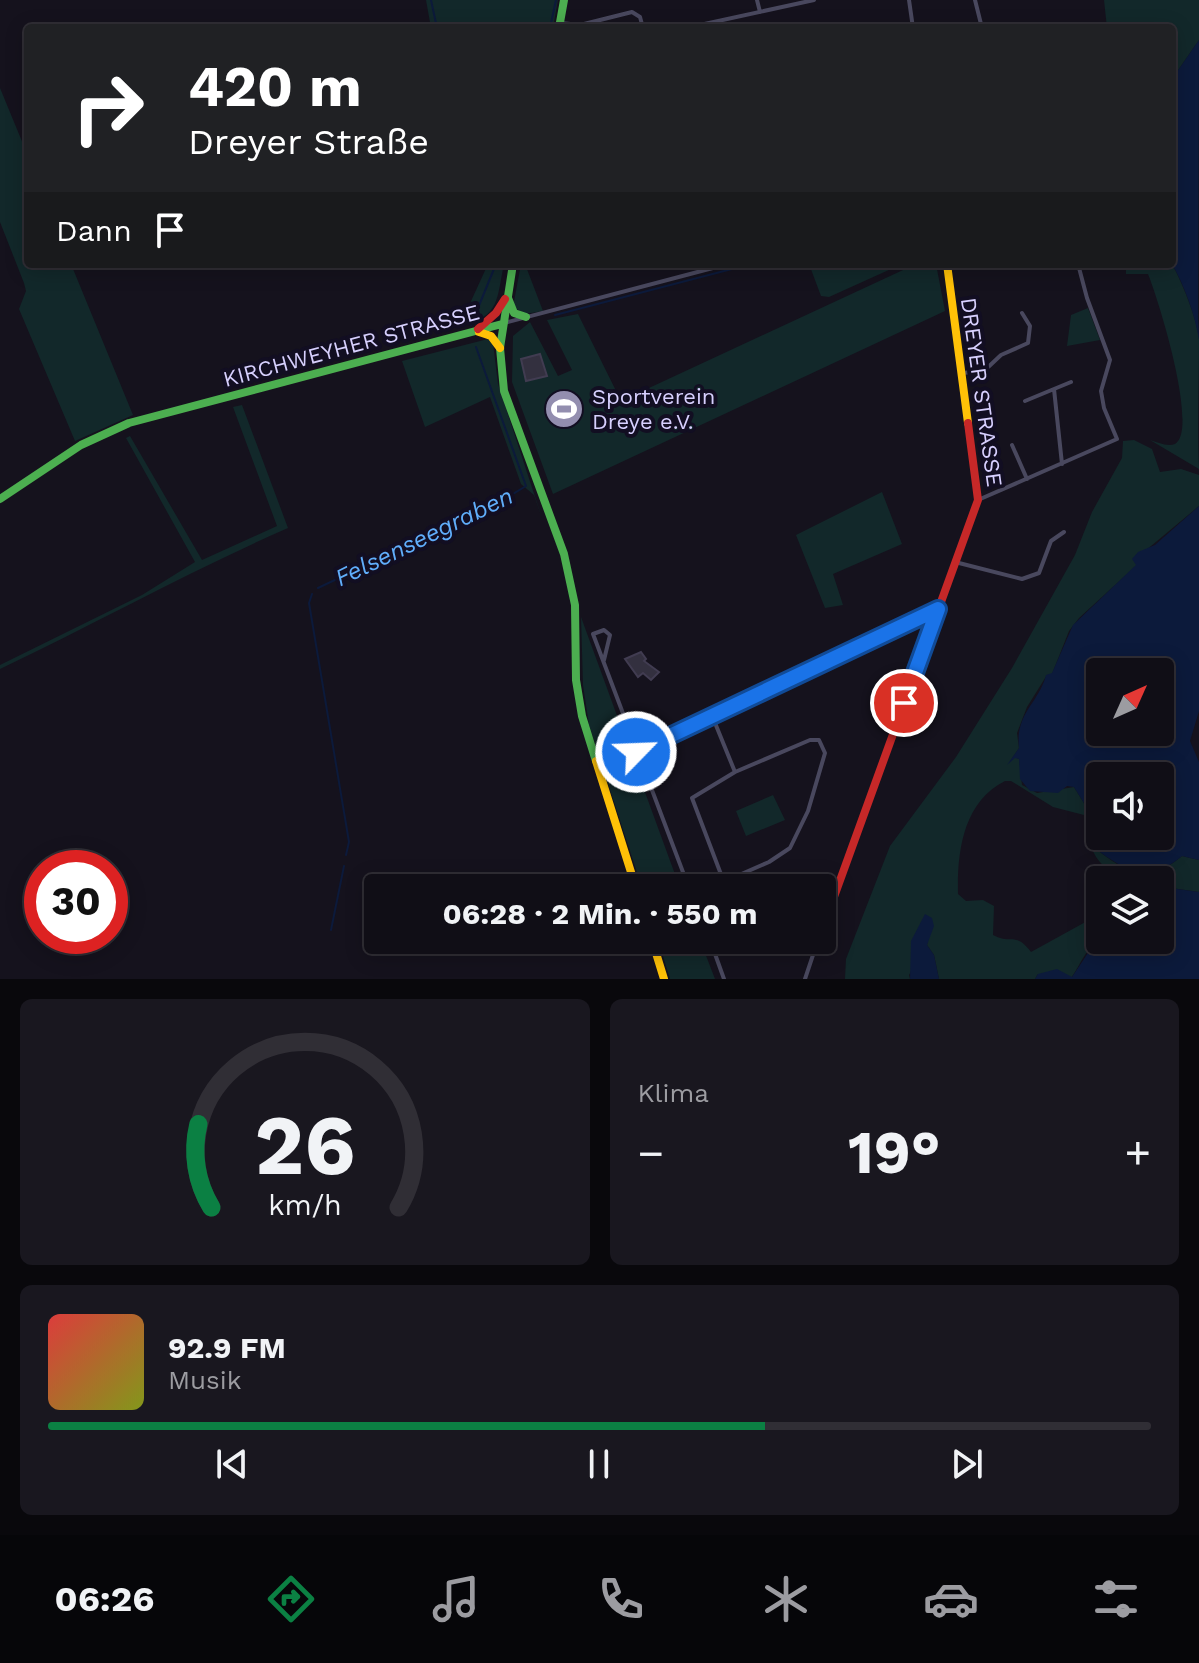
<!DOCTYPE html>
<html lang="de">
<head>
<meta charset="utf-8">
<style>
  body { margin:0; font-family:"Work Sans",sans-serif; background:#19171f; color:#f1f3f6; height:100vh; display:flex; flex-direction:column; font-size:30px; white-space:nowrap }
  * { box-sizing:border-box; margin:0 }
  p { font-size:26px; color:#9c9ca1 }
  .icon { flex:none; width:44px; height:44px; fill:none; stroke:currentColor; stroke-width:2; stroke-linecap:round; stroke-linejoin:round }
  .map { position:relative; height:979px; overflow:hidden }
  .sheet { display:flex; flex-direction:column; gap:20px; padding:20px; background:#09080c; flex:1 }
  .sheet>* { flex:none }
  .hud { position:absolute; left:24px; top:24px; width:1152px; height:244px; border-radius:8px; box-shadow:0 4px 20px #0003,0 0 0 2px #302e35; background:#202124; color:#fff; overflow:hidden }
  .needle { width:52px; rotate:45deg }
  .controls { position:absolute; left:1086px; top:658px; display:grid; gap:16px }
  .controls a { display:grid; place-items:center; width:88px; height:88px; border-radius:8px; background:#100e16; box-shadow:0 4px 20px #0003,0 0 0 2px #302e35; font-size:40px }
  .speed { position:absolute; left:24px; top:850px; display:flex; gap:16px; font-size:40px; font-weight:700; text-align:center }
  .speed>* { display:grid; place-content:center; width:104px; height:104px; border-radius:50%; background:#100e16; box-shadow:0 4px 20px #0003,0 0 0 2px #302e35; line-height:1 }
  .speed .limit { border:12px solid #d22; background:#fff; color:#111 }
  .pin { position:absolute; display:grid; place-items:center; width:68px; height:68px; color:#fff; margin:-34px; border:4px solid #fff; border-radius:50%; box-shadow:0 2px 8px #0007 }
  .me { position:absolute; width:88px; margin:-44px; rotate:66deg; stroke-linejoin:round; filter:drop-shadow(0 0 6px #0008) }
  .turn { display:flex; align-items:center; gap:28px; height:168px; padding:0 32px; font-size:36px }
  .turn .icon { width:104px; height:104px; stroke-width:2.5 }
  .turn b { display:block; font-size:56px; line-height:68px }
  .then { display:flex; align-items:center; height:76px; padding:0 32px; background:#0003; gap:16px; font-size:30px }
  .big { font-size:60px; font-weight:700; line-height:1.1 }
  .sheet .tile { flex:1; display:flex; flex-direction:column; justify-content:center; gap:12px; min-width:0; padding:0 28px; border-radius:12px; background:#19171f }
  .sheet .dial { align-items:center; gap:0 }
  .dial svg { height:208px; overflow:visible; fill:none; stroke:#302e35; stroke-width:7; stroke-linecap:round; text-anchor:middle }
  .dial text { fill:#f1f3f6; stroke:none }
  .song { display:flex; align-items:center; gap:24px }
  .cover { width:96px; height:96px; border-radius:12px; background:linear-gradient(135deg,hsl(0 70% 55%),hsl(70 70% 35%)) }
  .played { height:8px; border-radius:4px; background:linear-gradient(90deg,#0b8043 65%,#302e35 65%) }
  .keys { display:flex; justify-content:space-around; direction:ltr }
  .heat { display:flex; justify-content:space-between; align-items:center; font-size:44px; direction:ltr }
  .sheet .tiles { flex:1; display:grid; gap:20px; grid-template-columns:1fr 1fr }
  .tile:last-child { grid-column:span 2 }
  .trip { position:absolute; left:364px; top:874px; width:472px; height:80px; border-radius:8px; background:#100e16; box-shadow:0 4px 20px #0003,0 0 0 2px #302e35; font-weight:700; line-height:80px; text-align:center }
  .menu { display:flex; height:128px; justify-content:space-around; align-items:center; background:#060609; color:#9c9ca1 }
  .menu .icon { width:56px; height:56px }
  .menu .on { color:#0b8043 }
  .menu b { font-size:36px; color:#f1f3f6 }
  .map>svg:first-child { display:block }
</style>
</head>
<body>
<div class="map">
<svg width="1199" height="979" viewBox="0 0 1199 979">
  <rect width="100%" height="100%" fill="#15121d"/>
  <path fill="#12282a" d="M426,0H558L553,28H431Z
    M1104,0H1199V40L1172,79V28H1107Z
    M0,88L28,156V264H71L133,415L75,441L19,309L26,291L24,283L0,222Z
    M488,264H504C497,296 500,320 461,323Z
    M521,264H525L543,311L525,314L513,307Z
    M809,264H902L829,297L821,296Z
    M916,264H936L945,311L553,494L512,382L513,336L530,322L558,376L572,370L547,320L578,314L621,401Z
    M1126,264H1172C1181,280 1197,318 1199,339C1199,381 1197,429 1199,469L1150,440C1157,442 1167,447 1175,444C1199,430 1159,301 1148,274H1126Z
    M1088,308L1100,340L1067,346L1071,315Z
    M488,339L493,343L498,384L542,518L534,495L521,484L490,397L425,427L402,361Z
    M242,405L288,528C190,571 96,623 0,669V665L142,595L195,562L126,438L130,436L202,560L277,526L233,407Z
    M1134,440L1152,449L1160,472L1181,469L1199,475V506L1145,551L1137,565L1079,618L1069,631L1052,674L1047,675L1027,707L1017,733L1019,748L1009,763L1015,757L1019,759L1022,785L1037,793L1074,787L1100,829L1097,837L1100,852C1127,874 1153,881 1182,856L1199,860V892L1171,888L1160,891V880C1132,880 1102,878 1091,846C1087,836 1089,825 1084,815L1053,807L1011,781H1005C963,802 957,852 958,894L966,901L983,900L994,906L993,935C1011,945 1015,931 1031,952L1100,914C1100,938 1098,936 1085,955C1080,962 1077,970 1071,978L1038,974L1035,979H939L934,955L927,945L928,940L909,975L910,979H845L846,959L890,846L956,757L1012,668L1075,555L1092,512L1122,458L1123,441Z
    M882,492L902,544L833,574L843,605L825,608L796,535Z
    M581,617L680,888H642L589,725L583,685Z
    M773,795L785,820L746,836L736,811Z
    M658,940H700L715,979H670Z"/>
  <path fill="#0c1a3b" fill-rule="evenodd" d="M1199,40L1198,317L1199,340C1195,314 1184,285 1172,264V79Z
    M1199,506V711L1190,741L1199,762V860L1182,856C1153,881 1128,873 1100,852L1097,836H1160V776H1100V829L1074,787L1067,786L1058,793L1030,791L1020,779L1019,759L1015,758L1007,765L1019,748C1015,713 1039,703 1046,675L1052,673L1073,625L1136,565L1132,559L1138,552L1155,545ZM1160,672V732H1100V672Z
    M1170,888L1199,892V979H1035L1038,974L1057,969L1072,977L1100,935V940H1160V891Z
    M925,914L932,918L934,926L927,945L934,955L939,979H910L911,941Z"/>
  <g fill="none" stroke-linecap="round" stroke-linejoin="round">
    <path stroke="#0c1a3b" stroke-width="2" d="M431,0L437,28
      M550,28L556,0
      M555,315L751,264
      M471,325L496,264
      M318,588L503,500L526,486L476,347
      M312,594L309,603L349,842L346,855
      M331,930L344,866"/>
  </g>
  <path fill="#33303f" stroke="#413c51" stroke-width="2" d="M540,354L547,376L526,381L521,359Z
    M641,652L646,659L644,661L659,672L651,680L643,673L638,677L625,659Z"/>
  <g fill="none" stroke-linecap="round" stroke-linejoin="round">
    <path stroke="#49485e" stroke-width="4" d="M757,0L760,12
      M909,0L913,28
      M975,0L982,28
      M561,23L580,25L632,12L640,17L643,28
      M686,28L814,0
      M1066,28L1075,26
      M504,323L728,264
      M962,373L984,371L1001,355L1028,343L1030,326L1022,313
      M1025,401L1054,389
      M1012,445L1027,479
      M1062,464L1054,389L1071,382
      M978,500L1117,439L1104,408L1101,391L1110,360L1087,298L1078,264
      M955,562L1022,579L1039,573L1051,541L1064,532
      M604,660L610,635L604,630L593,634L689,888
      M713,718L735,772L810,740H819L825,753L808,811L790,848L769,862L730,879L722,877L692,798L735,772
      M636,752L936,611
      M710,940L724,979
      M714,952L741,940
      M805,979L818,940"/>
    <path stroke="#4caf50" stroke-width="8" d="M559,28L564,0
      M513,264L500,348L504,391L564,554L575,605L576,680L582,716L596,761
      M508,298L514,313L526,317
      M0,499L81,445L129,423L502,324"/>
    <path stroke="#ffc107" stroke-width="8" d="M947,264L968,423
      M479,332L491,336L500,348
      M596,761L636,888
      M652,940L664,979"/>
    <path stroke="#c62828" stroke-width="8" d="M478,329L496,313L505,299
      M822,930L978,500L968,423"/>
  </g>
  <g fill="none" stroke-linecap="round" stroke-linejoin="round">
    <g stroke="#114b97" stroke-width="20">
      <path id="route" d="M636,752L938,609L904,703"/>
    </g>
    <use href="#route" stroke="#1a73e8" stroke-width="14"/>
  </g>
  <defs>
    <g id="stadium-disc" transform="scale(2)"><circle r="9.5" fill="#938eaf" stroke="#120e22"/><path d="M0-5a6.5 5 0 1 0 0 10a6.5 5 0 1 0 0-10ZM-3.5-1.8h7v3.6h-7Z" fill="#fff"/></g>
  </defs>
  <g fill-rule="evenodd">
    <use href="#stadium-disc" x="564" y="409"/>
  </g>
  <g text-anchor="middle" stroke-width="8" stroke-linejoin="round" paint-order="stroke">
    <g font-size="22" fill="#d7d0fe" stroke="#120e22">
      <text transform="translate(351 345) rotate(-15)" y="8">KIRCHWEYHER STRASSE</text>
      <text transform="translate(982 392) rotate(82)" y="8">DREYER STRASSE</text>
    </g>
    <g font-size="22" fill="#d7d0fe" stroke="#120e22" text-anchor="start">
      <text x="592" y="404">Sportverein<tspan x="592" dy="25">Dreye e.V.</tspan></text>
    </g>
    <g font-size="24" font-style="italic" fill="#60aefb" stroke="#120e22">
      <text transform="translate(424 537) rotate(-26)" y="8">Felsenseegraben</text>
    </g>
  </g>
</svg>
<div class="controls">
<a><svg class="needle" viewBox="-14 -14 28 28"><path d="M0-13l5 13h-10z" fill="#e53935"/><path d="M0 13l5-13h-10z" fill="#9c9ca1"/></svg></a>
<a><svg class="icon" aria-label="sound" viewBox="0 0 24 24"><path d="M4 9h4l5-4v14l-5-4H4zM17 9q2 3 0 6"/></svg></a>
<a><svg class="icon" aria-label="layers" viewBox="0 0 24 24"><path d="M12 4l9 5-9 5-9-5zM3 14l9 5 9-5"/></svg></a>
</div>
<div class="speed"><div class="limit">30</div></div>
<div class="pin" style="left:904px;top:703px;background:#d93025"><svg class="icon" aria-label="arrive" viewBox="0 0 24 24"><path d="M6 21V4h12l-3 4 3 4H6"/></svg></div>
<svg class="me" style="left:636px;top:752px" viewBox="-20 -20 40 40"><circle r="17" fill="#1a73e8" stroke="#fff" stroke-width="3"/><path d="M0-11L8 9 0 5-8 9z" fill="#fff"/></svg>
<div class="trip">06:28 · 2 Min. · 550 m</div>
<div class="hud">
<div class="turn"><svg class="icon" aria-label="right" viewBox="0 0 24 24"><path d="M7 20v-9h11M14 6l5 5-5 5"/></svg><div><b>420 m</b>Dreyer Straße</div></div>
<div class="then">Dann<svg class="icon" aria-label="arrive" viewBox="0 0 24 24"><path d="M6 21V4h12l-3 4 3 4H6"/></svg></div>
</div>
</div>
<section class="sheet">
<div class="tiles">
<div class="tile dial"><svg viewBox="0 0 100 80">
<path d="M14 69A42 42 0 1 1 86 69"/>
<path d="M14 69A42 42 0 0 1 9 37" stroke="#0b8043"/>
<text x="50" y="56" font-size="32" font-weight="700">26</text>
<text x="50" y="72" font-size="11">km/h</text>
</svg></div>
<div class="tile"><p>Klima</p>
<div class="heat"><a>−</a><b class="big">19°</b><a>+</a></div>
</div>
<div class="tile">
<div class="song"><i class="cover"></i><div><b>92.9 FM</b><p>Musik</p></div></div>
<div class="played"></div>
<div class="keys"><svg class="icon" aria-label="previous" viewBox="0 0 24 24"><path d="M18 5L8 12l10 7zM5 5v14"/></svg><svg class="icon" aria-label="pause" viewBox="0 0 24 24"><path d="M8 5v14M16 5v14"/></svg><svg class="icon" aria-label="next" viewBox="0 0 24 24"><path d="M6 5l10 7-10 7zM19 5v14"/></svg></div>
</div>
</div>
</section>
<nav class="menu">
<b>06:26</b>
<svg class="icon on" aria-label="directions" viewBox="0 0 24 24"><path d="M12 3l9 9-9 9-9-9zM9 14v-3h6M13 9l2 2-2 2"/></svg>
<svg class="icon" aria-label="music" viewBox="0 0 24 24"><path d="M9 18V5l10-2v13"/><circle cx="6" cy="18" r="3"/><circle cx="16" cy="16" r="3"/></svg>
<svg class="icon" aria-label="phone" viewBox="0 0 24 24"><path d="M5 4h4l2 5-3 2q2 4 5 5l2-3 5 2v4C11 20 4 13 5 4z"/></svg>
<svg class="icon" aria-label="climate" viewBox="0 0 24 24"><path d="M12 3v18M4 7l16 10M4 17L20 7"/></svg>
<svg class="icon" aria-label="car" viewBox="0 0 24 24"><path d="M5 17H2v-5l4-1 3-4h7l3 4 3 1v5h-3M9 17h6M6 11h13"/><circle cx="7" cy="17" r="2"/><circle cx="17" cy="17" r="2"/></svg>
<svg class="icon" aria-label="filters" viewBox="0 0 24 24"><path d="M4 7h16M4 17h16"/><circle cx="9" cy="7" r="2"/><circle cx="15" cy="17" r="2"/></svg>
</nav>
</body>
</html>
